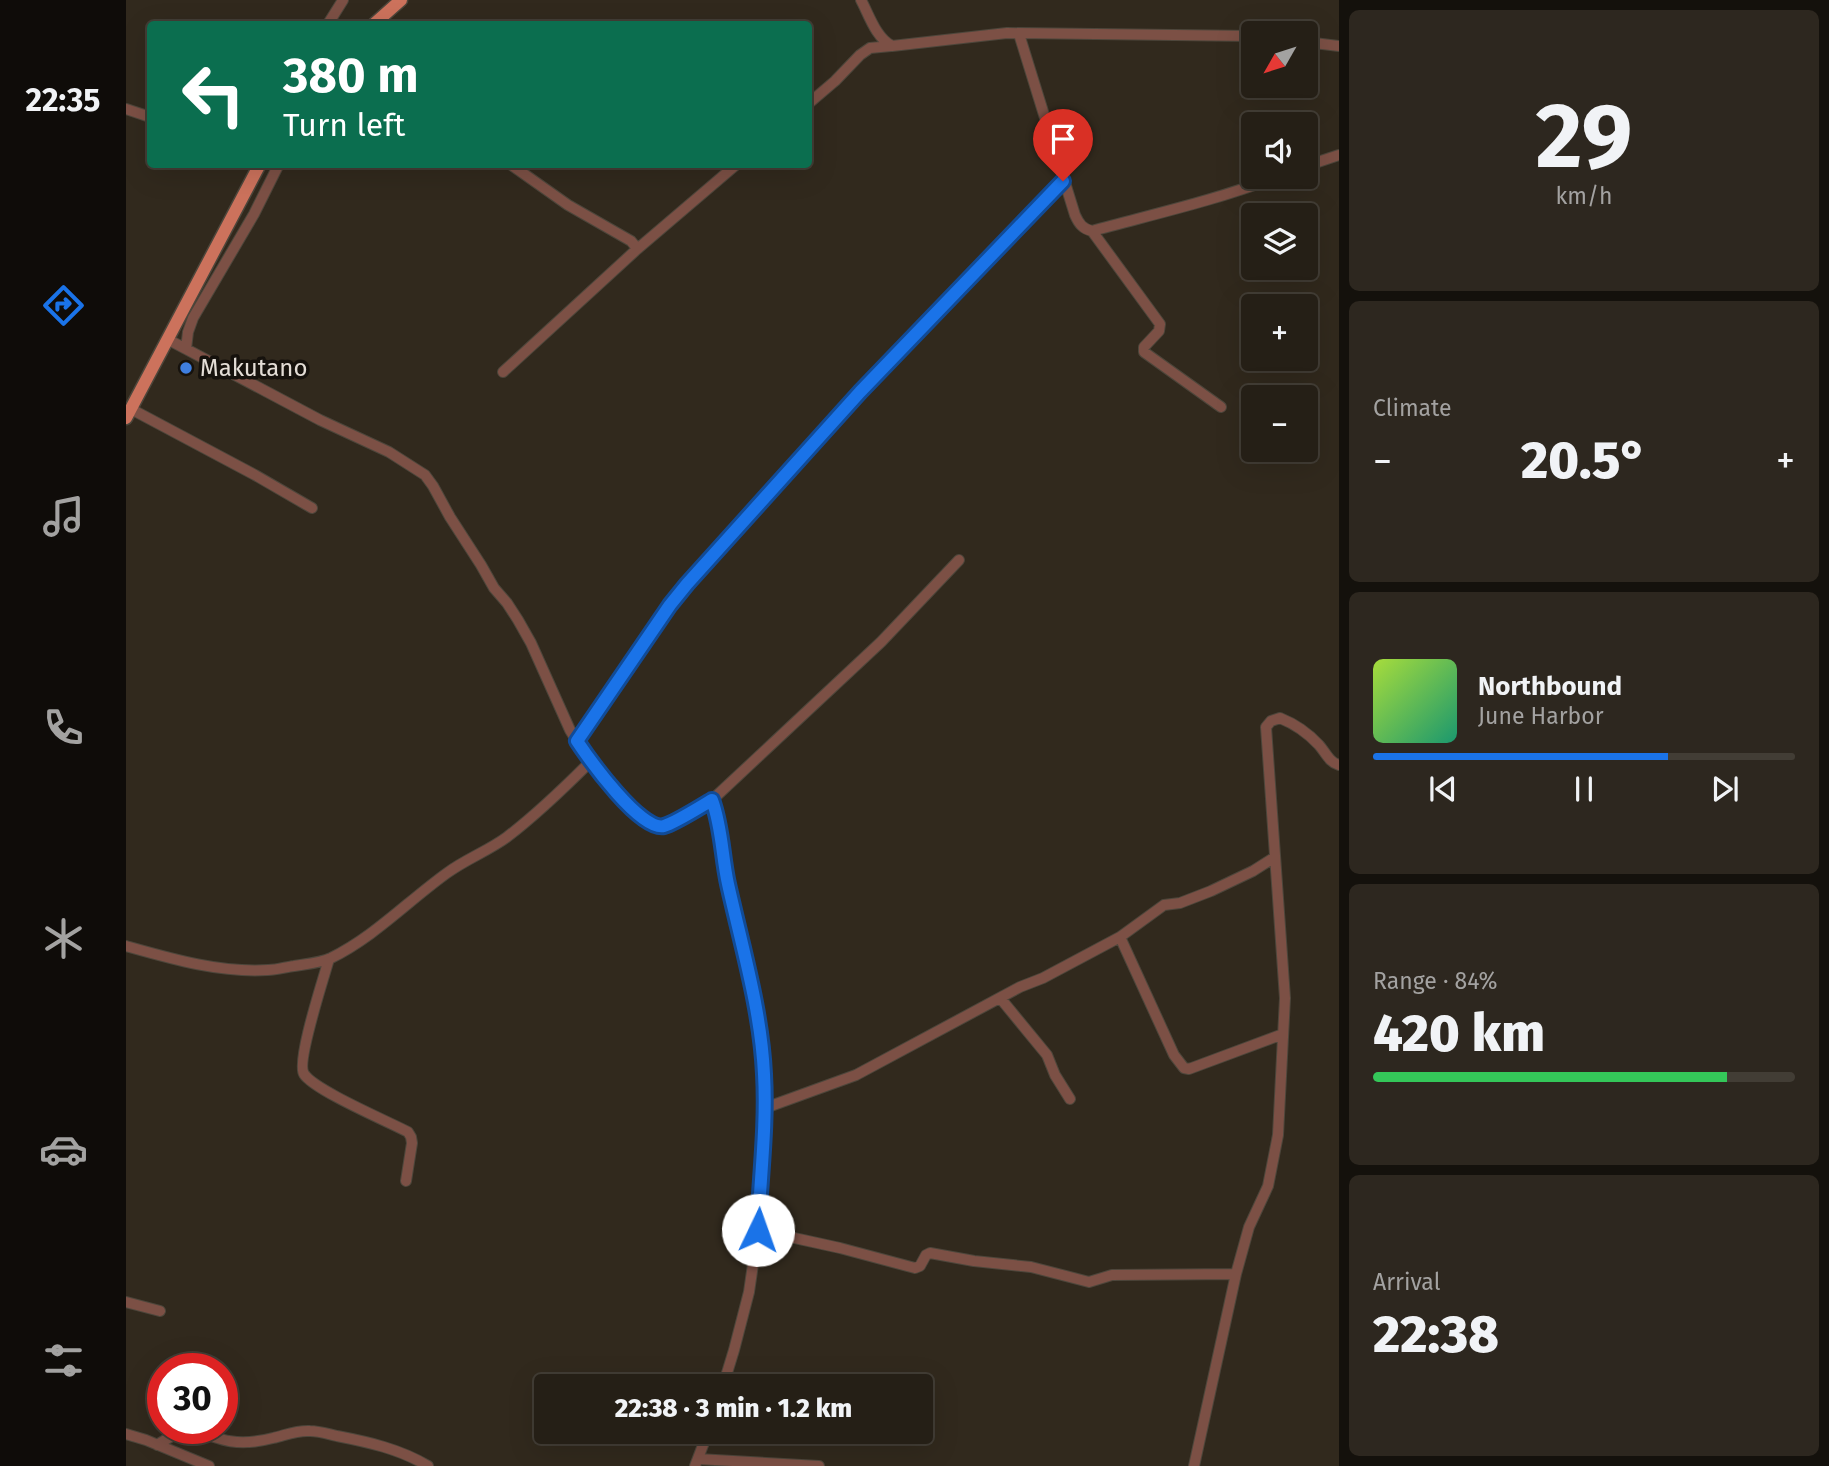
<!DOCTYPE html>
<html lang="en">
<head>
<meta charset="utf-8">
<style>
  body { margin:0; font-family:"Fira Sans",sans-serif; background:#2d271f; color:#f1f3f6; height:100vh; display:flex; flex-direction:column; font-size:26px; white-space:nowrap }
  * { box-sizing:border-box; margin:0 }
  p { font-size:23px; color:#a3a2a1 }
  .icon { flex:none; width:38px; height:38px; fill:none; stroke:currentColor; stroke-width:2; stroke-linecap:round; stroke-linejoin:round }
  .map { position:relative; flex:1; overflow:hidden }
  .sheet { display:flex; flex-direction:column; gap:10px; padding:10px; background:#14110c; width:490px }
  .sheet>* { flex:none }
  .top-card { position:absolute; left:21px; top:21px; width:665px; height:147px; border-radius:7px; box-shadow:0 7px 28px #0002,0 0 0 2px #423d35; background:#0b6e4f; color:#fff; overflow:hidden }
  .needle { width:46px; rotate:231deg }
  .fabs { position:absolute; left:1115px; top:21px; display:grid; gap:14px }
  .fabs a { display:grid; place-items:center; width:77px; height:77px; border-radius:7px; background:#251f16; box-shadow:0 7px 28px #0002,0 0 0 2px #423d35; font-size:35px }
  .speed { position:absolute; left:21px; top:1353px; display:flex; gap:14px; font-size:35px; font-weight:700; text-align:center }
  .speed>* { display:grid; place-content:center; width:91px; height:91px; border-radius:50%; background:#251f16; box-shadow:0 7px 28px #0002,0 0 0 2px #423d35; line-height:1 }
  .speed .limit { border:10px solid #d22; background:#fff; color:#111 }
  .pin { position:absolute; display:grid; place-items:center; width:60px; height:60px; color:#fff; margin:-72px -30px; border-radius:50% 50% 50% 0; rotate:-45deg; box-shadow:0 0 7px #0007 }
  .pin .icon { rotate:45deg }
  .me { position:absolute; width:77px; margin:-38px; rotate:3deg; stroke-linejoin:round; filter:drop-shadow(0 0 5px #0008) }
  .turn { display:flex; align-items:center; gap:24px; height:147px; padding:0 21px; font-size:32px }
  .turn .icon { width:91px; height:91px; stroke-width:2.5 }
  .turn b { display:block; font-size:49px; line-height:60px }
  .big { font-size:52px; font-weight:800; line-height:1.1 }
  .sheet .tile { flex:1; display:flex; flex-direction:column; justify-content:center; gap:10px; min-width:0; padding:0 24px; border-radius:10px; background:#2d271f }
  .sheet .dial { align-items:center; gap:0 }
  .dial b { font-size:91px; line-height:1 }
  .song { display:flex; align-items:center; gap:21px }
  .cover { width:84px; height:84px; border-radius:10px; background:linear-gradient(135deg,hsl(80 70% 55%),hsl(160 70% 35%)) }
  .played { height:7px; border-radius:4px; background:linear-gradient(90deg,#1a73e8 70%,#423d35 70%) }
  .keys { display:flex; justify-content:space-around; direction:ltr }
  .heat { display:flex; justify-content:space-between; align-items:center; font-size:38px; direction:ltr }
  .charge { height:10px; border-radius:5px; background:linear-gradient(90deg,#34c759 84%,#423d35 0) }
  .trip { position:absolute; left:408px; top:1374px; width:399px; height:70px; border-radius:7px; background:#251f16; box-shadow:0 7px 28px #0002,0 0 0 2px #423d35; font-weight:800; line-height:70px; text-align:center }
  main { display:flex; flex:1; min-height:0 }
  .dock { display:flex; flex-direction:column; width:126px; justify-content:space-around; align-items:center; background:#0f0c09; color:#a3a2a1 }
  .dock .icon { width:49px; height:49px }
  .dock .active { color:#1a73e8 }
  .dock b { font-size:32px; color:#f1f3f6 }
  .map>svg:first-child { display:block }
</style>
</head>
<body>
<main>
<nav class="dock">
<b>22:35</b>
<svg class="icon active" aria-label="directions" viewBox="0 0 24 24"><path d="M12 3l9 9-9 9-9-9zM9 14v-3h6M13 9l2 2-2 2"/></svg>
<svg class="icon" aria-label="music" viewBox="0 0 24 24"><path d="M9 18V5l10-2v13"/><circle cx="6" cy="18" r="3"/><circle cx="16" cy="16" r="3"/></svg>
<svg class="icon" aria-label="phone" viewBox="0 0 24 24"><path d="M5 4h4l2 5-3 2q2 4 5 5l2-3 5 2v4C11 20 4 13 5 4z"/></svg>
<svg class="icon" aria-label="climate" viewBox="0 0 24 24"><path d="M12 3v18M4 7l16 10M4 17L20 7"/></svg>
<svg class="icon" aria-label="car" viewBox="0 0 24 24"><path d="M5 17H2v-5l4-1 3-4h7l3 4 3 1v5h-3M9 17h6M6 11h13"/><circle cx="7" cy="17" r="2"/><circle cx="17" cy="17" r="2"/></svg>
<svg class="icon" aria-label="filters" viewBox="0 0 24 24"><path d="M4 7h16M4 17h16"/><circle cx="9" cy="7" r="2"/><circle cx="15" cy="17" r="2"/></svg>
</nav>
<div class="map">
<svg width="1213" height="1466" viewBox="0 0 1213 1466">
  <rect width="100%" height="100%" fill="#31291d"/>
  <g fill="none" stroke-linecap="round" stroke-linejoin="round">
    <g stroke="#4d463b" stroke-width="12">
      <path id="minor" d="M735,0C743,15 750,38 766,46L881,33L1127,36
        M202,24L217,0
        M893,34L949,215C953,224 957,229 966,231C1028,214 1091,200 1150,177
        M1180,42L1213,46
        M682,104L709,81L734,55L744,48L765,46
        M0,109L24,117
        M1180,166L1213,155
        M966,231L1034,324L1033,331L1018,347V352L1095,407
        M509,251L611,164
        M43,340L194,420L263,452L299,475L307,486L324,517L355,565L368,588L381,603L392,620L405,643L444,730L464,762L508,811L526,825L538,826L586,800L591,813L597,860L630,1007L638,1075L639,1108L632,1230L623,1292L608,1350L597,1386
        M60,349L62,332L67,318L128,214L153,164
        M377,372L509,251L510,247L505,241L442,205L384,164
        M5,409L129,475L186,508
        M451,741L544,605L561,584L734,392L937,181
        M586,800L755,642L833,560
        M994,937L1048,1055L1058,1068L1063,1069L1157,1034
        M0,946C46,959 94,973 142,970C151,970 160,967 168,966C180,964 194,963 205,958C248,937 282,901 321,873C340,859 362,851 381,837C410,815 438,788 464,762
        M203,959C198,977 170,1062 178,1074C188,1090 261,1121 282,1132L285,1137L286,1143L280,1181
        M875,999L921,1055L929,1075L944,1099
        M639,1108L730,1075L894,987L917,978L994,937L1038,905L1054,903L1085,891L1127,871L1149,857
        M632,1230L714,1248L789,1268L794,1266L800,1255L804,1253L848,1261L905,1267L963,1282L986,1275L1110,1274
        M0,1302L34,1311
        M64,1428C95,1441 113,1447 147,1438C160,1435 171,1430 184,1431C193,1431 202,1434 211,1436C242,1442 274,1449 302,1466
        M0,1434L20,1440L83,1466
        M31,1445L59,1428
        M572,1459L693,1466
        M569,1466L582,1432
        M1068,1466L1110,1274L1123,1227L1142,1186L1152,1135L1159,998L1140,727L1145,721L1154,718C1169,724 1182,733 1193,745C1200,753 1203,762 1213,765"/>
    </g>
    <g stroke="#4d463b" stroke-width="15">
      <path id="major" d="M248,24L275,0
        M0,418L134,164"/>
    </g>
    <use href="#minor" stroke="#7c5045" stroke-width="10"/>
    <use href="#major" stroke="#cc725c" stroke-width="12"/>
  </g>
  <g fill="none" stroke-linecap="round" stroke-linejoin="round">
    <g stroke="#114b97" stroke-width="18">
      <path id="route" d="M632,1230C634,1178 641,1126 638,1074C635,1010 616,947 602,884C596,857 596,827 586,800C574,807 549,823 538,826C515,832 463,759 451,741L544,605L561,584L734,392L937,181"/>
    </g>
    <use href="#route" stroke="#1a73e8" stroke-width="12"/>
  </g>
  <circle fill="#3f7fe0" stroke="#16120d" stroke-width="2.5" cx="60" cy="368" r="7"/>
  <g text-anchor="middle" stroke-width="7" stroke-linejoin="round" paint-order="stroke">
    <g font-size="24" fill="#e3ddd6" stroke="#16120d" text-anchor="start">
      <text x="74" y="376">Makutano</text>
    </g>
  </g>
</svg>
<div class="fabs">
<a><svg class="needle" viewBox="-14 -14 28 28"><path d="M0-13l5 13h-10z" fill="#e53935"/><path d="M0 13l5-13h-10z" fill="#a3a2a1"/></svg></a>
<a><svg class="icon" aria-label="sound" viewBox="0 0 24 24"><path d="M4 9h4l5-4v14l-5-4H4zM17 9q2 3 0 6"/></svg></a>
<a><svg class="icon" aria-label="layers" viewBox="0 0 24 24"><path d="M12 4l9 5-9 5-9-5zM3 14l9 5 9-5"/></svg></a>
<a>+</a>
<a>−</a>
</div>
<div class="speed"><div class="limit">30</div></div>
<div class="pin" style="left:937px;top:181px;background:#d93025"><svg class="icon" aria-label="arrive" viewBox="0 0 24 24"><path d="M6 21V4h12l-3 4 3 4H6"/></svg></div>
<svg class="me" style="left:632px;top:1230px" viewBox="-20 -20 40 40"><circle r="19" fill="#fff"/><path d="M0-13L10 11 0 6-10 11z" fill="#1a73e8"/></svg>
<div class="trip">22:38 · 3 min · 1.2 km</div>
<div class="top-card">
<div class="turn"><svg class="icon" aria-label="left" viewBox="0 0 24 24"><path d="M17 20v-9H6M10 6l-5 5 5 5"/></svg><div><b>380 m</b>Turn left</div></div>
</div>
</div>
<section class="sheet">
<div class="tile dial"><b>29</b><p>km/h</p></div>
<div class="tile"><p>Climate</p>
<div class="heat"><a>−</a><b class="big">20.5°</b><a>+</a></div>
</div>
<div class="tile">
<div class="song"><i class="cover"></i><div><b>Northbound</b><p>June Harbor</p></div></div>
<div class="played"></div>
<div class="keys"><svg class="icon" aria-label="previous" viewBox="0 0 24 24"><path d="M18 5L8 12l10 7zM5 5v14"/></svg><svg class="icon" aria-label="pause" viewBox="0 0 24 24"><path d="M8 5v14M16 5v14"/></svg><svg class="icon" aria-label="next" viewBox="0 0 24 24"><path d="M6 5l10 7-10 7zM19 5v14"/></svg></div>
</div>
<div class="tile"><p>Range · 84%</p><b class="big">420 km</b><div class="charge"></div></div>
<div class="tile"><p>Arrival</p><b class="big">22:38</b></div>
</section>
</main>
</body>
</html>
